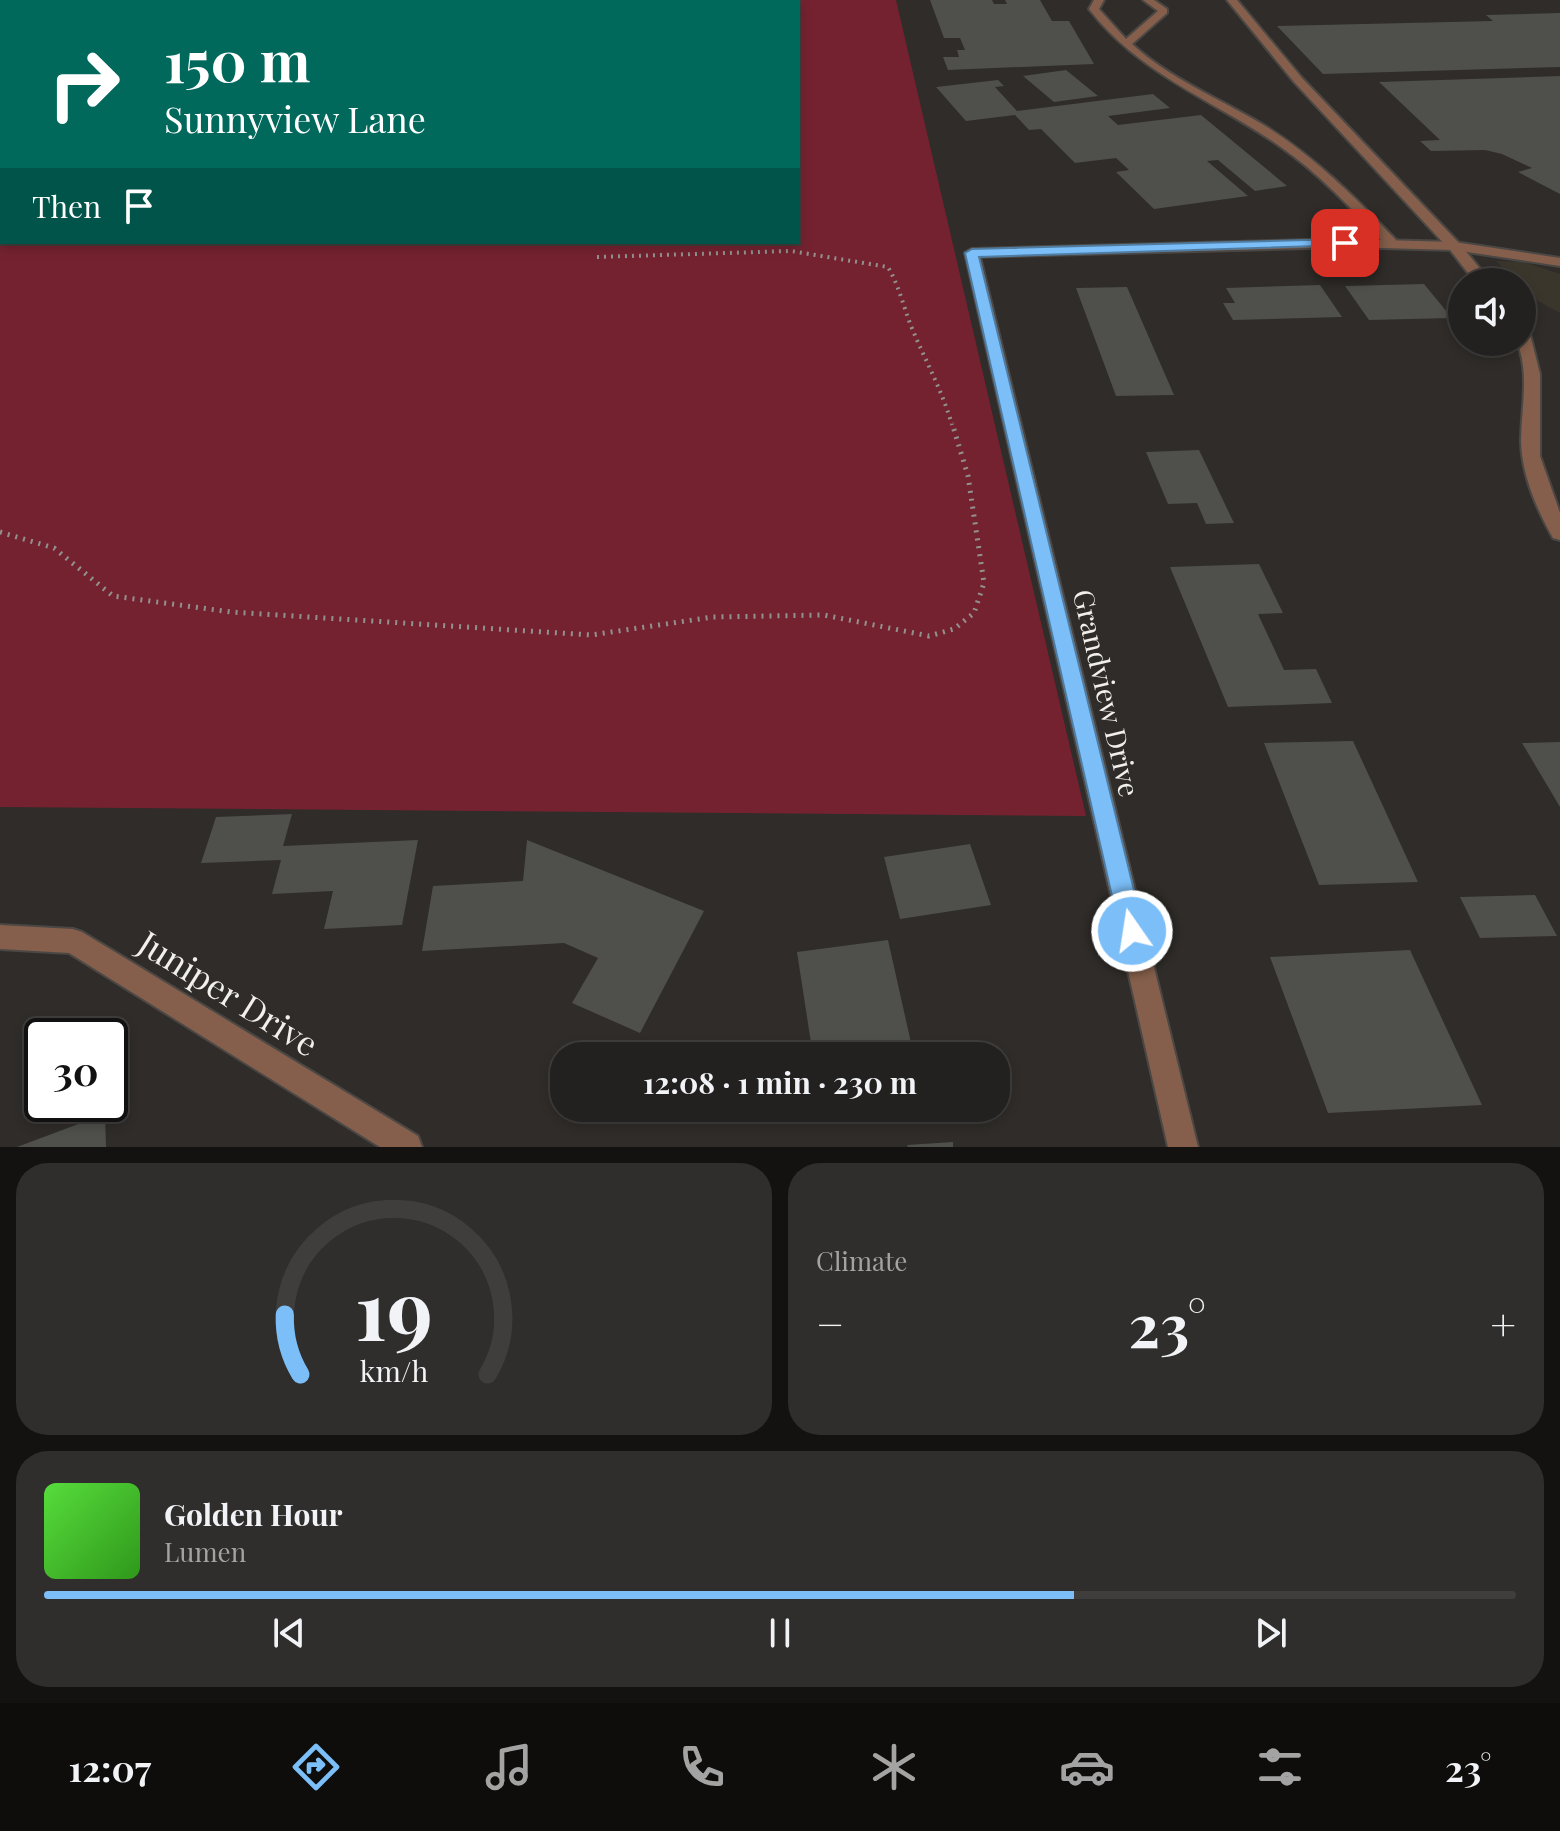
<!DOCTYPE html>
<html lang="en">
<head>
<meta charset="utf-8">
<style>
  body { margin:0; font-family:"Playfair Display",serif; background:#2f2e2c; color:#f1f3f6; height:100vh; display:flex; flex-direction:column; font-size:30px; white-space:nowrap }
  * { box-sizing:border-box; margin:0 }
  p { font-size:26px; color:#a3a3a4 }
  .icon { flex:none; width:44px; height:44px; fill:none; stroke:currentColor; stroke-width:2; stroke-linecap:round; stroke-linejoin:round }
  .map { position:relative; height:1147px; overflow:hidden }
  .sheet { display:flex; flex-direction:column; gap:16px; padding:16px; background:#131211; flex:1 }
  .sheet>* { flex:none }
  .guide { position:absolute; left:0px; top:0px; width:800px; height:244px; box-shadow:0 4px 12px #0003,0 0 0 2px #403e3d; background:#00695c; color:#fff; overflow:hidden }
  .fabs { position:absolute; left:1448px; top:268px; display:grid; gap:16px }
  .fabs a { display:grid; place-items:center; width:88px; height:88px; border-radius:50%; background:#23211f; box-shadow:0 4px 12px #0003,0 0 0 2px #403e3d; font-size:40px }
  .speed { position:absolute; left:24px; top:1018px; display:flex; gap:16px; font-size:40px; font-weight:700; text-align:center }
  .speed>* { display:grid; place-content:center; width:104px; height:104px; border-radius:50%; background:#23211f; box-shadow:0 4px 12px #0003,0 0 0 2px #403e3d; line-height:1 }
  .speed .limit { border:4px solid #111; border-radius:12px; background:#fff; color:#111 }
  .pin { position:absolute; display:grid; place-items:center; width:68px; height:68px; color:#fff; margin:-34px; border-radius:16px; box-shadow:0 4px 12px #0006 }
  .me { position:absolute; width:88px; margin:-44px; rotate:347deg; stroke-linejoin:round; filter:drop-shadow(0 0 6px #0008) }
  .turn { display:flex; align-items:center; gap:28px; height:168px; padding:0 32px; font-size:36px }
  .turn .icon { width:104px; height:104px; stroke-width:2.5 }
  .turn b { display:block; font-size:56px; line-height:68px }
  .then { display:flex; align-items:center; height:76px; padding:0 32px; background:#0003; gap:16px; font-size:30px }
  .big { font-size:60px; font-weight:700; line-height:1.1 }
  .sheet .card { flex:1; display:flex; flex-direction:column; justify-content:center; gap:12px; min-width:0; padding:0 28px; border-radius:32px; background:#2f2e2c }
  .sheet .dial { align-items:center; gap:0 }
  .dial svg { height:208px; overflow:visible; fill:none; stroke:#403e3d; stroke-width:7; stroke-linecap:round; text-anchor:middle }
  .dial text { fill:#f1f3f6; stroke:none }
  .song { display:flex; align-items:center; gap:24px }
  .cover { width:96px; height:96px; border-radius:12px; background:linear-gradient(135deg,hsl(110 70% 55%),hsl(110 70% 35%)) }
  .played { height:8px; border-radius:4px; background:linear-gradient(90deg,#7bbef8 70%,#403e3d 70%) }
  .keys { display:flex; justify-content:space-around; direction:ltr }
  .heat { display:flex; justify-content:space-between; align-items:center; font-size:44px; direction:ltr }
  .sheet .tiles { flex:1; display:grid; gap:16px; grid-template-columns:1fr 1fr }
  .card:last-child { grid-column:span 2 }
  .trip { position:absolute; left:550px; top:1042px; width:460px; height:80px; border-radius:32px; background:#23211f; box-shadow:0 4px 12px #0003,0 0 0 2px #403e3d; font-weight:700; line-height:80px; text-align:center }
  .menu { display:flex; height:128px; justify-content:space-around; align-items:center; background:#0e0d0c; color:#a3a3a4 }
  .menu .icon { width:56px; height:56px }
  .menu .selected { color:#7bbef8 }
  .menu b { font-size:36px; color:#f1f3f6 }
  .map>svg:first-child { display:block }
</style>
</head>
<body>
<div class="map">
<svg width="1560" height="1147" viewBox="0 0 1560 1147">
  <rect width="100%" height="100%" fill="#2f2c29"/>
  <path fill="#3b362c" d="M1496,261L1524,262L1560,274V313L1538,301L1522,286V282H1518Z"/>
  <path fill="#752230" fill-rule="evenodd" d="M0,0H896L1086,816L0,807ZM2,2H798V242H2Z"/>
  <path fill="#4f504b" d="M930,0H992L994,4H1007L1005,0H1040L1052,21H1069L1094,64L948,70L943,57H959L957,50H965L960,38H944Z
    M1560,13V67L1323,74L1277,26L1493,21L1486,15Z
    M1066,70L1098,96L1054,102L1023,76Z
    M1560,76V194L1518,172L1532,168L1502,154L1485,150L1431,151L1420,141L1440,140L1379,82Z
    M998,80L1004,86L995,87L1017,111L1153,94L1170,108L1108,116L1118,125L1201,115L1287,186L1255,191L1218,160L1207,161L1248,196L1154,209L1116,172L1129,170L1116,158L1075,163L1041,129L1029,130L1015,115L966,121L936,87Z
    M1424,284L1452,318L1369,320L1345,286Z
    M1320,285L1342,317L1233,320L1223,303H1235L1226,288Z
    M1127,287L1174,395L1116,396L1076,288Z
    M1199,450L1234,523L1206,524L1197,503L1168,504L1146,452Z
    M1259,564L1283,613L1258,614L1284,670L1316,669L1332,703L1228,707L1170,567Z
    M1353,741L1418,882L1319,885L1264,743Z
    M1560,742V807L1522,743Z
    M292,814L283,846L418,840L402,925L324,929L333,891L272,894L281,860L201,863L216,817Z
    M527,840L704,911L640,1033L572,1003L598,958L564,943L422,951L433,886L523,881Z
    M970,844L991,905L900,919L884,857Z
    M1535,895L1557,936L1480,938L1460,897Z
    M888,940L914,1056H813L797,952Z
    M1410,950L1482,1105L1328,1113L1270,957Z
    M105,1114L106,1147H17Z
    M953,1142V1147H908L907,1145Z"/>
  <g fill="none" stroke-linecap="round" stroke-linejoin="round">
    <g stroke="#4a4744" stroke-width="4">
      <path id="service" d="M1094,0H1104L1099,9L1126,39L1158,11L1143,0H1154L1167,9V13L1132,44C1169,78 1218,98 1262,124C1313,155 1355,197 1396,240V246H1386C1353,210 1319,173 1278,145C1213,100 1139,74 1089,9Z
        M1227,0H1237L1302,78L1459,243V249H1449L1294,82Z"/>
    </g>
    <g stroke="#4a4744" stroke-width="4">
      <path id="minor" d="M1454,242L1459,243L1491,282H1475L1447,246Z
        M972,249L979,253L1198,1147H1168L965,253Z
        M1522,329L1530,334L1540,374V456L1560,513V540L1553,538C1537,510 1522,475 1521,442C1521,409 1530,374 1517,342H1522Z
        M0,925L73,929L82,932L418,1136L422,1147H380L69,953L0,949Z"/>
    </g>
    <g stroke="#4a4744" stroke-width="4">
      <path id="tertiary" d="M1345,239L1454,242L1560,258V266L1454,250L1345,247L972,257L965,253L972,249Z"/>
    </g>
    <path stroke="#93918e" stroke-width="4" stroke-dasharray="2 5" stroke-linecap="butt" d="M597,257L791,251L888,267C899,286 903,305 911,326C925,360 942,390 952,425"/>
    <path stroke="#93918e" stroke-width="5" stroke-dasharray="2 6" stroke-linecap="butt" d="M0,532L54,548L113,596L231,612L591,635L713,617L824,615L929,636L954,629L974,613L984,583L968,476L952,423"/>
    <use href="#service" fill="#855f4b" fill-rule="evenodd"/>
    <use href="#minor" fill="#855f4b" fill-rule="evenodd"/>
    <use href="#tertiary" fill="#855f4b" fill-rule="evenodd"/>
  </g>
  <path fill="#7bbef8" stroke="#507ca1" stroke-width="2" d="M1345,239L1352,243L1350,245L979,257L1144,931L1140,939L1132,942L1123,939L1120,931L965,253L972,249Z"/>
  <g text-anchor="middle" stroke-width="6" stroke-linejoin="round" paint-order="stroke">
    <g font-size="28" fill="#f1f0ed" stroke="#2f2c29">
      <text transform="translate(1106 693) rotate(77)" y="10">Grandview Drive</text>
    </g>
    <g font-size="34" fill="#f1f0ed" stroke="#2f2c29">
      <text transform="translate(228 994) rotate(32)" y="12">Juniper Drive</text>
    </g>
  </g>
</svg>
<div class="fabs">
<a><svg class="icon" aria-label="sound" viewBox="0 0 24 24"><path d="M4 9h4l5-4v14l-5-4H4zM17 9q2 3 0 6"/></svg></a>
</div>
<div class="speed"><div class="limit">30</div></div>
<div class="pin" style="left:1345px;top:243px;background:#d93025"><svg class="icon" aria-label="arrive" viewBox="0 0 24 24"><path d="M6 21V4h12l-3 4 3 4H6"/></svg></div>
<svg class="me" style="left:1132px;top:931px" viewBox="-20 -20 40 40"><circle r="17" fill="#7bbef8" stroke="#fff" stroke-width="3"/><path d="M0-11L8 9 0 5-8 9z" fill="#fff"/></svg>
<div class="trip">12:08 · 1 min · 230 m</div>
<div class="guide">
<div class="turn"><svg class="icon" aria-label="right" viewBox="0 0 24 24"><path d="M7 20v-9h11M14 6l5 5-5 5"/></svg><div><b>150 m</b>Sunnyview Lane</div></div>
<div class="then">Then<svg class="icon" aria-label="arrive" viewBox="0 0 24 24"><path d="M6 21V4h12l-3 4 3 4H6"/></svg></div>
</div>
</div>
<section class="sheet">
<div class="tiles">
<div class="card dial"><svg viewBox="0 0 100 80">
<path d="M14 69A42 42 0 1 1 86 69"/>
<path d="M14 69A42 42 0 0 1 8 46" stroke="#7bbef8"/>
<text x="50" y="56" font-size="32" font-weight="700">19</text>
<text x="50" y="72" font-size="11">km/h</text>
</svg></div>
<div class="card"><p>Climate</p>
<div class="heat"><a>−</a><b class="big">23°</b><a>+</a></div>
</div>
<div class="card">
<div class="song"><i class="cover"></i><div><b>Golden Hour</b><p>Lumen</p></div></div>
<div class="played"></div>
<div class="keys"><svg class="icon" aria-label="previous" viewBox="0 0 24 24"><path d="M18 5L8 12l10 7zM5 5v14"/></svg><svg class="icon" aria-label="pause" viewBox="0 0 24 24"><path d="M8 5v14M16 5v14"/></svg><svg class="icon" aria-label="next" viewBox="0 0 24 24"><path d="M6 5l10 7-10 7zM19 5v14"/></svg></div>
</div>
</div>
</section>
<nav class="menu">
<b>12:07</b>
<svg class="icon selected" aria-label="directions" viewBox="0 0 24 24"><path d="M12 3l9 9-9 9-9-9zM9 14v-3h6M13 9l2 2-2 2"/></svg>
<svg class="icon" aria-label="music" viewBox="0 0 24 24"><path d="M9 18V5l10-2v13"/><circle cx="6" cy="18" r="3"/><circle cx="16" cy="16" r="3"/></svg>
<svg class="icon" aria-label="phone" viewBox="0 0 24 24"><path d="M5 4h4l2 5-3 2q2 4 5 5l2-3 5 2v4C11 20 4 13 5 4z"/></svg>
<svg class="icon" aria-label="climate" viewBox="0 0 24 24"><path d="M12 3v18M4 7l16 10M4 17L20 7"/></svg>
<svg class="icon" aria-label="car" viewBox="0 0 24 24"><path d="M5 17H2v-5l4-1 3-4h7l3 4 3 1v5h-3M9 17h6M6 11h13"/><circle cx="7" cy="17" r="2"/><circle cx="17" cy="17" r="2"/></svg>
<svg class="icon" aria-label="filters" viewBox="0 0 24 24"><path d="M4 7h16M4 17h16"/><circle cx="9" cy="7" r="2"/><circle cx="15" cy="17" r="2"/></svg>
<b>23°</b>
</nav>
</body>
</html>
